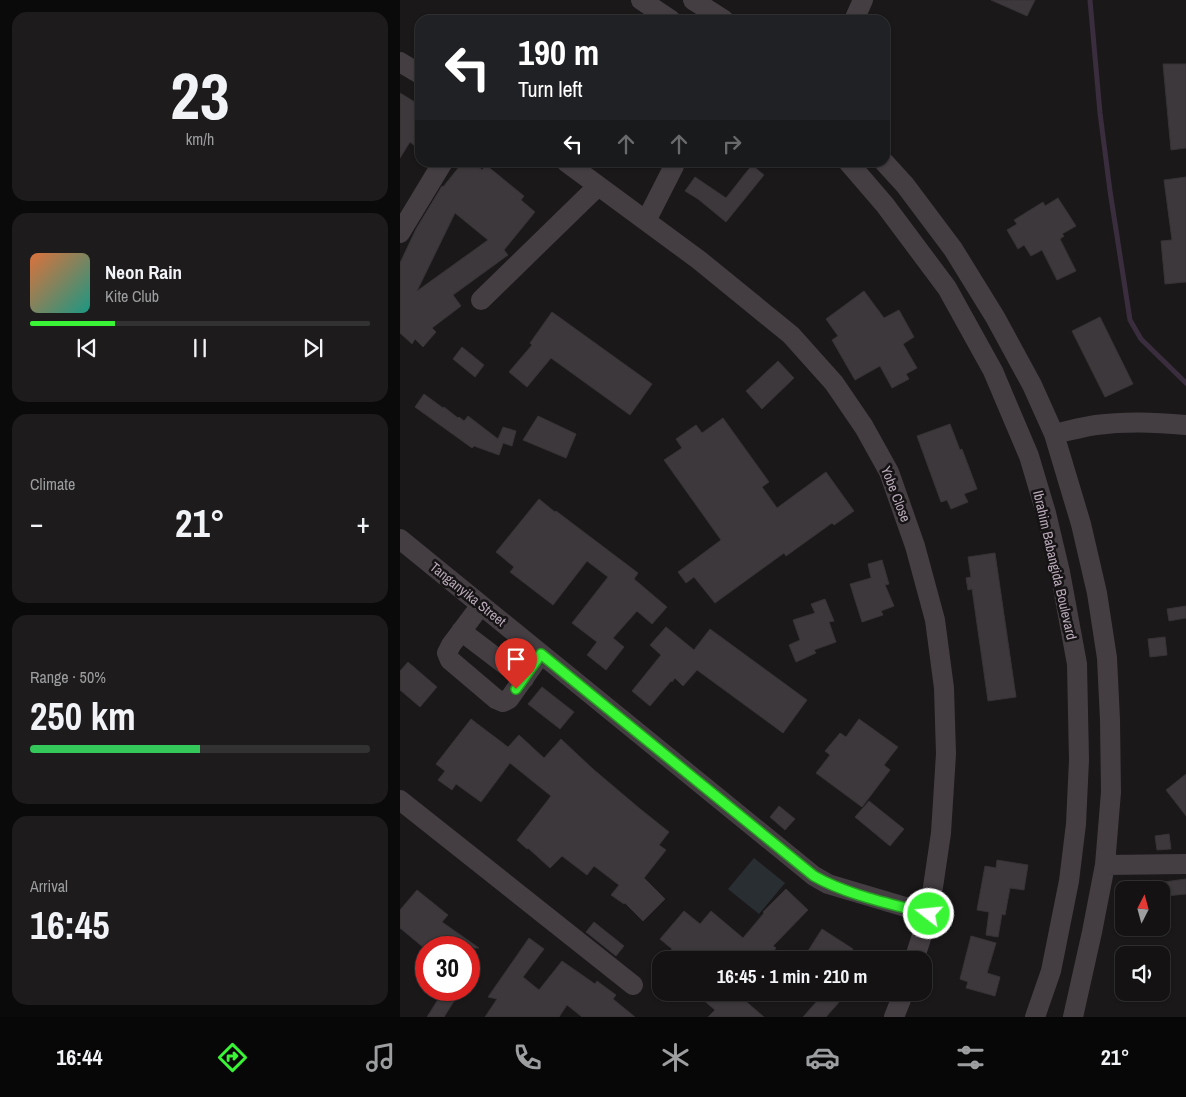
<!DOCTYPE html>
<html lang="en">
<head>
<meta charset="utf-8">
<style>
  body { margin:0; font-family:"Archivo Narrow",sans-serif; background:#1d1b1c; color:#f1f3f6; height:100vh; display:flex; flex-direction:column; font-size:19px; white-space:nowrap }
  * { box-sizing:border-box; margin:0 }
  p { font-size:16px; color:#9d9ea0 }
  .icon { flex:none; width:28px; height:28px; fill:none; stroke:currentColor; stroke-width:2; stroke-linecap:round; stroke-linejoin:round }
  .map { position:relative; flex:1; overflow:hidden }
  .sheet { display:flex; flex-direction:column; gap:12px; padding:12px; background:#0b0a0a; width:400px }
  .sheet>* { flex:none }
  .top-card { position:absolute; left:15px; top:15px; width:475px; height:152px; border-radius:15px; box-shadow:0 1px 4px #0004,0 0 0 1px #333233; background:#202124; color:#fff; overflow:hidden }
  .needle { width:32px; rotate:6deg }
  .buttons { position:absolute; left:715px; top:881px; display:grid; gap:10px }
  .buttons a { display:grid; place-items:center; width:55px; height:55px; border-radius:10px; background:#141213; box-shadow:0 1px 4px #0004,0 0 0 1px #333233; font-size:25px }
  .speed { position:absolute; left:15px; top:936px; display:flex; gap:10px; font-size:25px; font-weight:700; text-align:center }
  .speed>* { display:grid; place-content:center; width:65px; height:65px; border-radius:50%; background:#141213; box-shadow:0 1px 4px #0004,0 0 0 1px #333233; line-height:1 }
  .speed .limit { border:8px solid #d22; background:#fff; color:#111 }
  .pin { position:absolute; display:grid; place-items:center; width:42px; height:42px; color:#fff; margin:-51px -21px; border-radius:50% 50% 50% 0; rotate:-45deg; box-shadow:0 0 5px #0007 }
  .pin .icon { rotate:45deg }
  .me { position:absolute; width:55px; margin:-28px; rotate:286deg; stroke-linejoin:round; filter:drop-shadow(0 0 4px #0008) }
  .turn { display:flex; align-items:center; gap:18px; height:105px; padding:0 20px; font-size:22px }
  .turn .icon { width:65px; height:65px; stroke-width:2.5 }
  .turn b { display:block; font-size:35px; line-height:42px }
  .lanes { display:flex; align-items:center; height:48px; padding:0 20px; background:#0003; justify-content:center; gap:25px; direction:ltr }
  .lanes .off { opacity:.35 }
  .big { font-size:38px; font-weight:700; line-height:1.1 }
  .sheet .tile { flex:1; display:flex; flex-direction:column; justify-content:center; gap:8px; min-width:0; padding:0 18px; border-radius:15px; background:#1d1b1c }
  .sheet .dial { align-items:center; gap:0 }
  .dial b { font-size:65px; line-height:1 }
  .song { display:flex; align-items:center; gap:15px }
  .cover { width:60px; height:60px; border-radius:8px; background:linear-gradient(135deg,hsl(20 70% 55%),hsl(170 70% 35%)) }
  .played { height:5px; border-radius:2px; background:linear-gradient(90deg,#3af535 25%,#333233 25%) }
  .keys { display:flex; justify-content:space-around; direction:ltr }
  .heat { display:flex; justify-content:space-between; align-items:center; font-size:28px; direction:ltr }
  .charge { height:8px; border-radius:4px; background:linear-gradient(90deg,#34c759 50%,#333233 0) }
  .trip { position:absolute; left:252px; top:951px; width:280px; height:50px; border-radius:15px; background:#141213; box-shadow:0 1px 4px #0004,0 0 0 1px #333233; font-weight:700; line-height:50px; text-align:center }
  .dock { display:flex; height:80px; justify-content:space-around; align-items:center; background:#080708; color:#9d9ea0 }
  .dock .icon { width:35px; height:35px }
  .dock .active { color:#3af535 }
  .dock b { font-size:22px; color:#f1f3f6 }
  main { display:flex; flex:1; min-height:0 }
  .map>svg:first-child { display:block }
</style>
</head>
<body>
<main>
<section class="sheet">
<div class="tile dial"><b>23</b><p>km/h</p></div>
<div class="tile">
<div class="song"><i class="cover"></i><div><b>Neon Rain</b><p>Kite Club</p></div></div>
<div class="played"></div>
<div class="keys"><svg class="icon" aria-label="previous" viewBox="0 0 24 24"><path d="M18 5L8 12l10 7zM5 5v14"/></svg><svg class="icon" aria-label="pause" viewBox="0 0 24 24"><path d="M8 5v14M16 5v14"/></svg><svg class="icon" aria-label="next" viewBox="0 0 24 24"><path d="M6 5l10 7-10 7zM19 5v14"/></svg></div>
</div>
<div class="tile"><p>Climate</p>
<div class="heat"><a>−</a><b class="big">21°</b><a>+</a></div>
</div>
<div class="tile"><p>Range · 50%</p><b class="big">250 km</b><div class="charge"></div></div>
<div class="tile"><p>Arrival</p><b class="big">16:45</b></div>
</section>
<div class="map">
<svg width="786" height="1017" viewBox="0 0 786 1017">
  <rect width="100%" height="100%" fill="#1a1819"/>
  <path fill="#282e32" d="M354,858L385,883L359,914L328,889Z"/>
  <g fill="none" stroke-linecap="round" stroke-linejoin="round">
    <path stroke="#3a2d3e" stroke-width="5" d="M690,0L700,113L710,191L730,320L741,339L786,383"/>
  </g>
  <path fill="#3c383b" stroke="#363235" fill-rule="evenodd" d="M591,0H635L627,16Z
    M763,64H786V148L771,150Z
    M0,93L20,105V150L10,142L0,158Z
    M63,162H73L82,170L86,165L124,196L121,200L135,212L104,250L108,255L53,295L61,306L32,328L36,332L23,347L15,339L12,344L0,333V263L16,229L42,186L43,187ZM55,213L88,240L17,291Z
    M352,165L364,175L326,222L298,199L285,191L295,177L326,198Z
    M786,177V282L765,284L761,241L772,240L764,180Z
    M658,198L676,226L662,234L664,236L660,239L676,271L657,280L642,250L631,256L624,245L618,249L607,230L617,224L614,220L643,202L645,206Z
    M464,291L484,318L499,310L514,337L503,344L517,368L506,374L509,379L492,388L480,366L455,380L432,340L438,336L426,319Z
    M152,312L252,384L230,415L151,358L127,387L109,372L132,345L130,343Z
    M700,317L733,384L705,397L672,331Z
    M62,347L84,365L75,377L53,359Z
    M378,361L394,378L362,409L346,391Z
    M24,394L43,408L44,407L58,418L59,417L64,421L68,416L98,439L103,427L116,431L112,446L103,443L99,455L74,446L72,448L15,407Z
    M138,416L176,434L166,458L123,440Z
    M323,418L369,482L362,487L377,508L426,472L454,511L434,525L432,523L386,556L384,553L315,603L294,577L286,583L278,572L321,540L264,460L282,448L276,439L296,425L302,433Z
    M550,424L560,450L562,449L577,489L564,494L568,502L551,509L547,500L541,502L517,436Z
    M139,499L155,512L156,511L238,573L234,579L267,607L252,624L237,611L213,638L224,647L206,670L187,655L197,642L172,623L208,577L187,561L153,605L110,572L114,567L96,552Z
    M595,553L616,697L588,701L572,589L568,590L566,578L571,577L568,557Z
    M482,560L489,584L485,585L494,606L481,611L483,615L462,622L450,584L471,578L468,564Z
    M425,599L434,621L429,622L436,642L414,650L416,653L396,662L389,645L400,640L393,620L415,613L411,604Z
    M786,606V618L769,621L767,609Z
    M266,627L294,650L310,629L407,700L383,733L297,670L283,686L275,678L272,682L271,681L250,706L232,691L261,655L250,645Z
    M765,637L767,655L750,657L748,639Z
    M8,662L37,687L20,707L0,690V671Z
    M142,687L174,712L160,729L128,704Z
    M71,719L108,747L119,735L144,758L161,739L193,769L239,808L269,832L259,845L266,850L244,878L265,899L243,921L225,903L224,904L211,895L219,885L194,866L187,875L162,856L150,868L128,848L127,849L117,840L151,796L110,763L81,802L56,784L52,790L38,780L45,771L36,764Z
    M459,719L498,747L484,765L490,770L462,807L416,773L430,755L425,751L440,733L446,737Z
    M786,774V816L766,790Z
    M469,801L504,829L490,846L455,817Z
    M379,806L395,819L385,830L370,817Z
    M769,834L771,849L757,850L755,836Z
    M597,860L628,865L624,890L610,888L605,915L602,914L598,937L586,935L589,912L577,910L585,866L596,868Z
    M786,879V894L766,896L764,882Z
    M386,889L408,910L373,946L376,948L367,960H263L272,949L260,939L284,911L300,924L311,911L343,938L364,913L363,912Z
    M17,890L48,915L42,922L79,948H24L0,928V910Z
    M194,922L224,946L216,956L186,932Z
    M422,929L453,949L446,960H422L408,951Z
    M571,936L596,943L587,973L600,977L595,996L566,988L568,982L560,979Z
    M129,938L144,949L123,977L139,990L162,961L195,984L197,981L216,995L213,999L235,1017H182L167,1005L159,1017H85L97,999L88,997Z
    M44,990H61L44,1017H27Z
    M294,992H335L364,1017H308L315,1010Z
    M425,992H448L426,1017H403Z"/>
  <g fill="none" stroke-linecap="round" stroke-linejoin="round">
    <path stroke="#443e43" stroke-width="20" d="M241,0L271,20
      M293,0L324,20
      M454,20L463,0
      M0,62L20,74
      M166,162L299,260L391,335L434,383L464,427L489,472L515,546L535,620L544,688L546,754L541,833L529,914L514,960
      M448,162L485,205L547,288L593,371L629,456L646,513L660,572L677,664L679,760L676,824L669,881L651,971L635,1017
      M484,162L505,185L553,249L595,317L632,385L654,434L681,524L697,593L707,658L710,720L711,792L705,865L692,932L673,1017
      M246,221L274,166V162
      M0,233L43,162
      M81,300L198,186
      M654,434C668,431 682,427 696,425C726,421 756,422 786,425
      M0,539L414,876L428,884L529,914
      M81,605L51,645L47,653L50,660L96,699L103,702L109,699L141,654
      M61,631L124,679
      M0,800L233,985
      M705,865L786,864
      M494,1017L504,992"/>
  </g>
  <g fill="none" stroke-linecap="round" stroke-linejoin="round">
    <g stroke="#269f22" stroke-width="12">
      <path id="route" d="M116,689L141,654L414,876C447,895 492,904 529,914"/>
    </g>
    <use href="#route" stroke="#3af535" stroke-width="9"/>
  </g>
  <g text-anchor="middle" stroke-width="5" stroke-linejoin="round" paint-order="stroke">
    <g font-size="14" fill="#baaaba" stroke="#151314">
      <text transform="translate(496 494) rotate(69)" y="5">Yobe Close</text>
      <text transform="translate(655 565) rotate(77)" y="5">Ibrahim Babangida Boulevard</text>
      <text transform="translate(68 594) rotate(39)" y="5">Tanganyika Street</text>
    </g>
  </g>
</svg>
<div class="buttons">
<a><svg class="needle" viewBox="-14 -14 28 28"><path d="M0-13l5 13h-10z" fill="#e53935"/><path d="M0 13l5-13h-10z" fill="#9d9ea0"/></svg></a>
<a><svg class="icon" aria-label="sound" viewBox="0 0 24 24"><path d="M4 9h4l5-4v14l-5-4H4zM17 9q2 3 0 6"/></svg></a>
</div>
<div class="speed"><div class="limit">30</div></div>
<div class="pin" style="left:116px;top:689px;background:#d93025"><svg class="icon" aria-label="arrive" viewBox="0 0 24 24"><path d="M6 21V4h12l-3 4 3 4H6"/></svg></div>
<svg class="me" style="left:529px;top:914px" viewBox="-20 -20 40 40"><circle r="17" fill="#3af535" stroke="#fff" stroke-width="3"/><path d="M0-11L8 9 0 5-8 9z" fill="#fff"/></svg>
<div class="trip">16:45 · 1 min · 210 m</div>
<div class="top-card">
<div class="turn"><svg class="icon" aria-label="left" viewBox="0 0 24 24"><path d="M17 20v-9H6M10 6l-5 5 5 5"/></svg><div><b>190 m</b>Turn left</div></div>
<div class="lanes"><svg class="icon" aria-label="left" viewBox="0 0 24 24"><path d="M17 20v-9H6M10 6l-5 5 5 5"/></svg><svg class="icon off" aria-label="ahead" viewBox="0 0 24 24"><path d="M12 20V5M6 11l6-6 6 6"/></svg><svg class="icon off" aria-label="ahead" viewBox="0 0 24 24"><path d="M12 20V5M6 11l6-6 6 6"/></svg><svg class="icon off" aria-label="right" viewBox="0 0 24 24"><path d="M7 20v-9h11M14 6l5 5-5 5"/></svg></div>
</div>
</div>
</main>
<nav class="dock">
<b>16:44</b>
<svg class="icon active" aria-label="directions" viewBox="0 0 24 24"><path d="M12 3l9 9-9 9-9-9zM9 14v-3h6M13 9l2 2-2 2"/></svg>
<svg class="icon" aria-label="music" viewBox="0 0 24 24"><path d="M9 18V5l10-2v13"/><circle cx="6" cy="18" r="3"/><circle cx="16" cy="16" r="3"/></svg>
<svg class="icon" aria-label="phone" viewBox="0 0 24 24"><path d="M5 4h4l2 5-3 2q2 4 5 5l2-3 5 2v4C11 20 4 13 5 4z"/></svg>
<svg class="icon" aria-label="climate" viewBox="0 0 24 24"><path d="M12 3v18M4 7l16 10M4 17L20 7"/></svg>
<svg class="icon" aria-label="car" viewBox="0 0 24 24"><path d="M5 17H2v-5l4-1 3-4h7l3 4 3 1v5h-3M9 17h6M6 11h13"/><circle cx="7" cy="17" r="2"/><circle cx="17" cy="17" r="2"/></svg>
<svg class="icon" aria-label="filters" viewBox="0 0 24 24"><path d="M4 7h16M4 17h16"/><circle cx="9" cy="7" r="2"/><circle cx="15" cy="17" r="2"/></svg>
<b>21°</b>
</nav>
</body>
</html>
